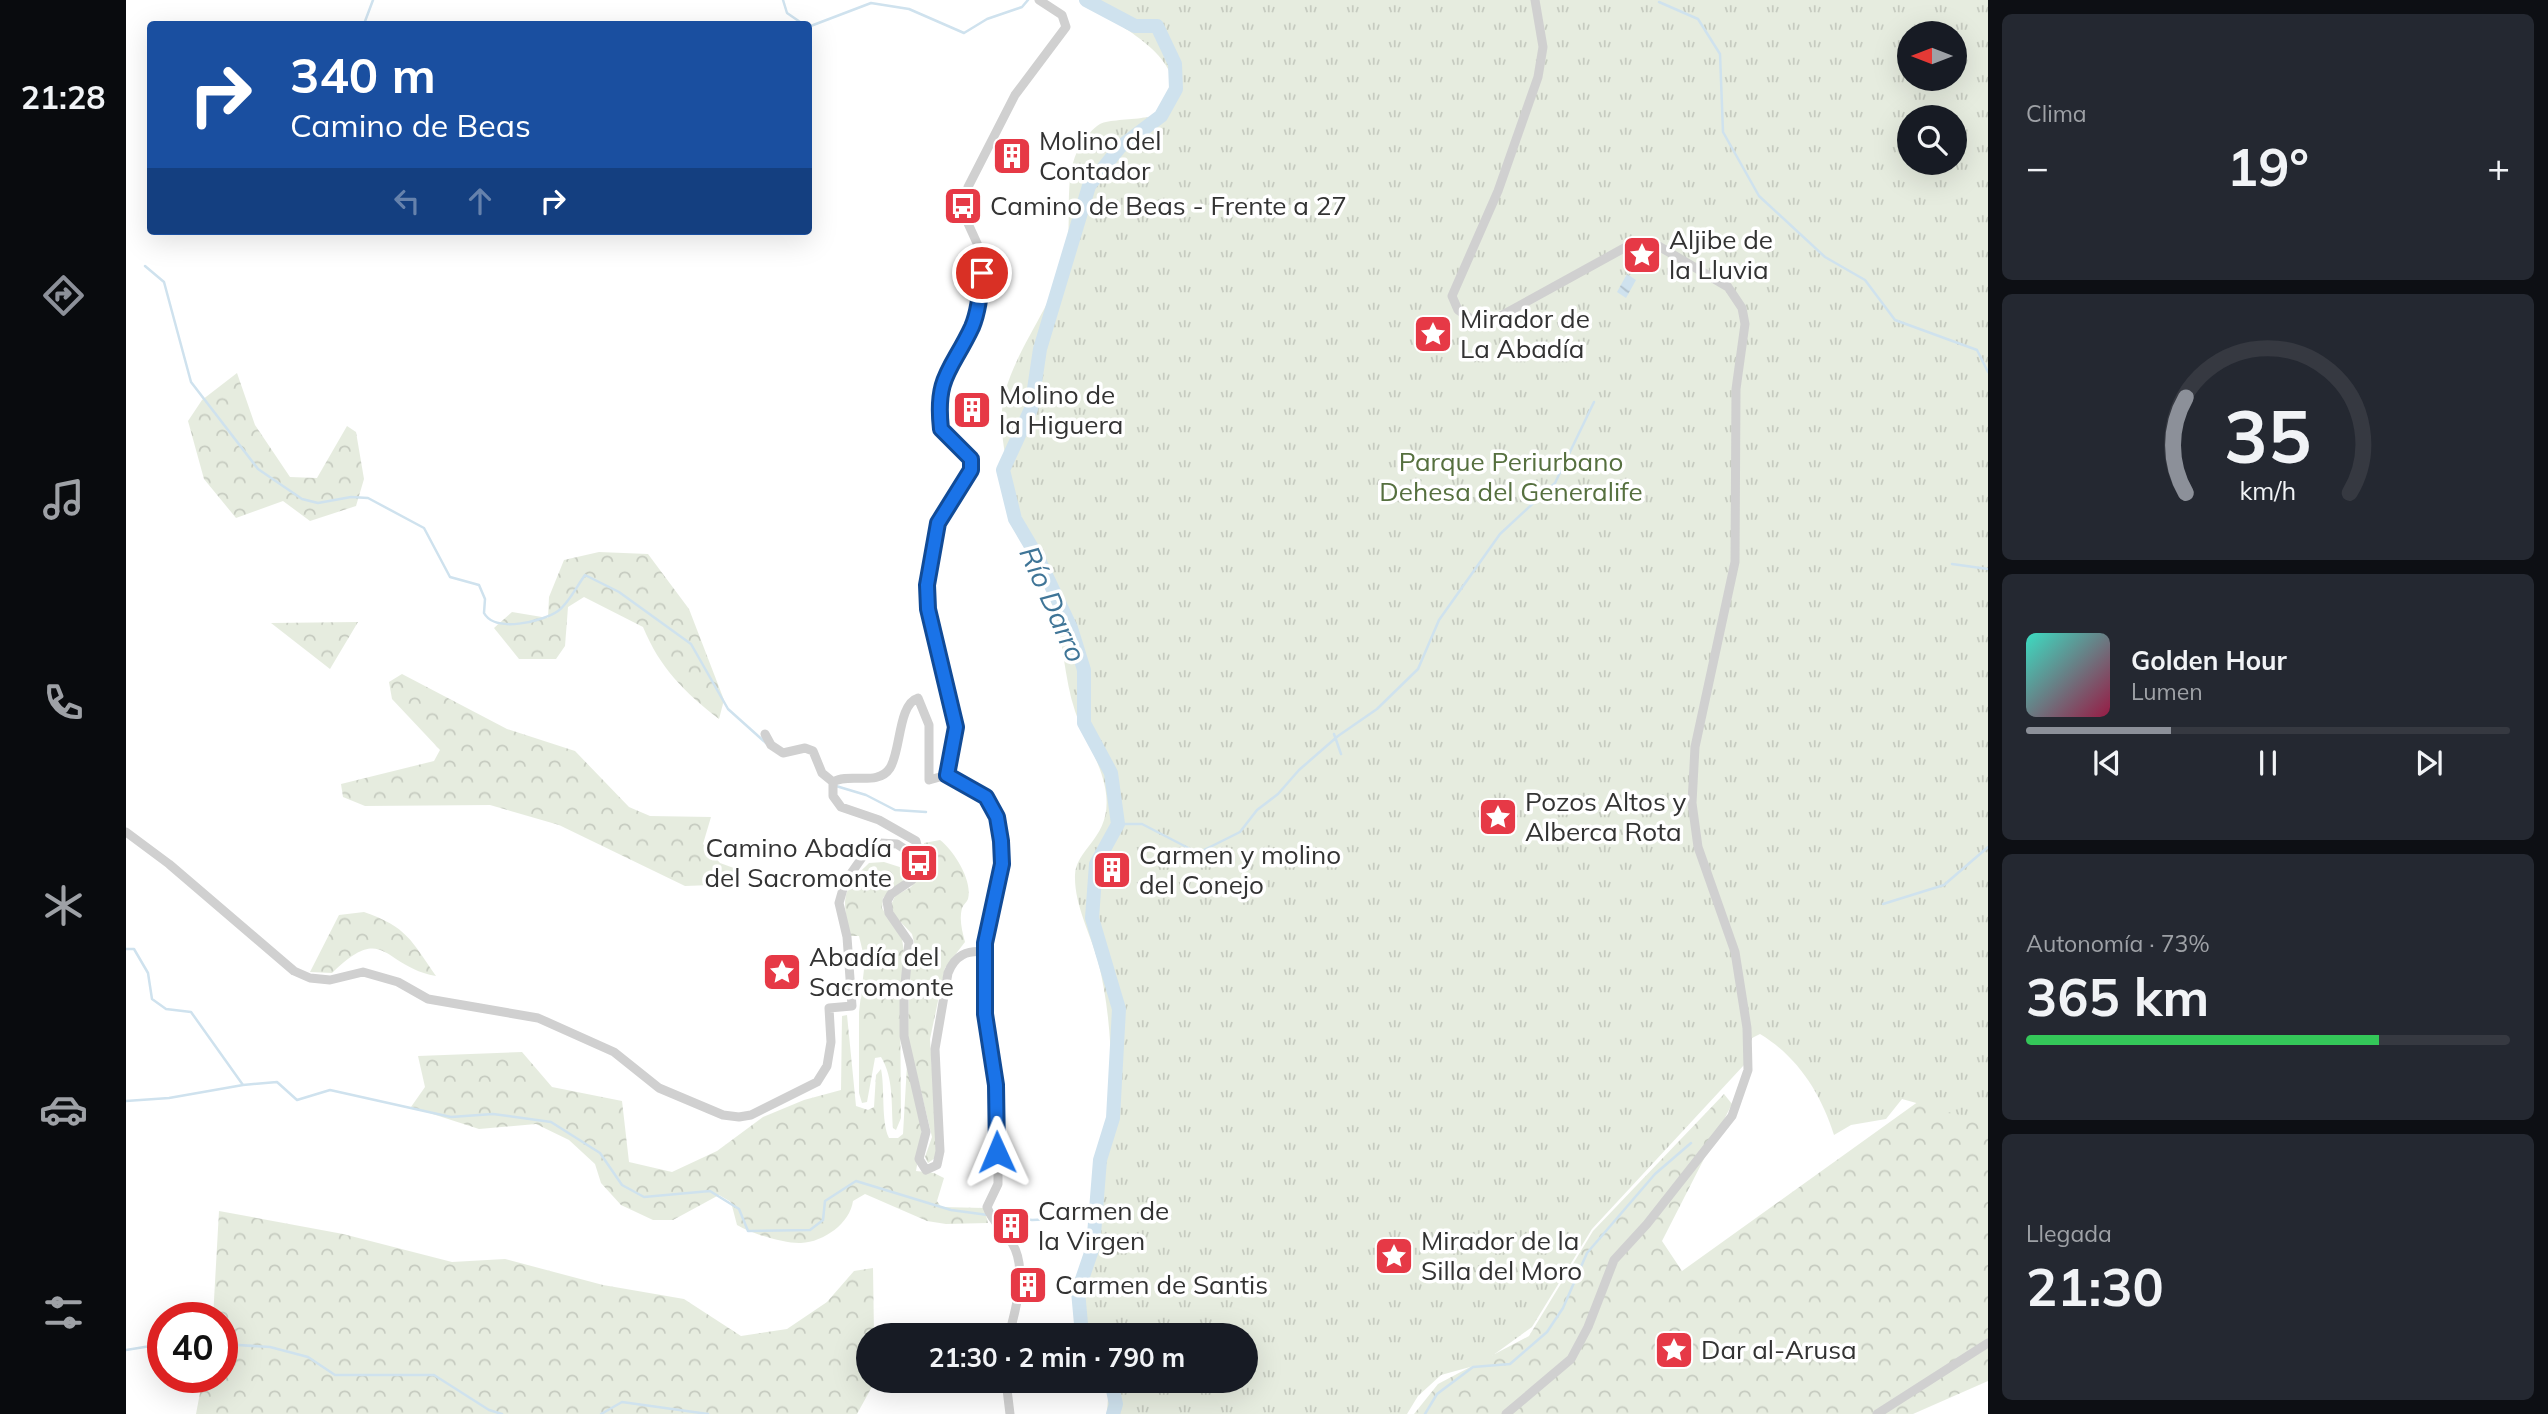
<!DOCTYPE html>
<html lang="es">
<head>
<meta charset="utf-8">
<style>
  body { margin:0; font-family:Mulish,sans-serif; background:#242831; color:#f1f3f6; height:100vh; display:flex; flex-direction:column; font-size:26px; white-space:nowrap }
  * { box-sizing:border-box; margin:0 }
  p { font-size:23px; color:#9ea1a6 }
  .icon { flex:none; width:38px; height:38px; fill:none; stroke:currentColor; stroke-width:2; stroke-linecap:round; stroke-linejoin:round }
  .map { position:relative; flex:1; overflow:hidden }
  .drawer { display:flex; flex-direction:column; gap:14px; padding:14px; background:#0d0f14; width:560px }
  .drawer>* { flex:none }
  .top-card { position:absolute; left:21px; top:21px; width:665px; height:214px; border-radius:7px; box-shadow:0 7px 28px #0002; background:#1a4fa0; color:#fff; overflow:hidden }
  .needle { width:46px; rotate:270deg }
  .buttons { position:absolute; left:1771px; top:21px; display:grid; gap:14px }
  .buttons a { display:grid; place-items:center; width:70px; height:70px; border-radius:50%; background:#171b24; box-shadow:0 7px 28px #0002; font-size:35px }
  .speed { position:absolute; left:21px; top:1302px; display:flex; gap:14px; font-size:35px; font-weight:700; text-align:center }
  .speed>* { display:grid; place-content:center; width:91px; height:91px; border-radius:50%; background:#171b24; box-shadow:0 7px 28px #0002; line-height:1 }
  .speed .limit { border:10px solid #d22; background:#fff; color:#111 }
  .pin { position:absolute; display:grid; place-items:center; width:60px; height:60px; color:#fff; margin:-30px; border:4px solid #fff; border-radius:50%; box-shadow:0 2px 7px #0007 }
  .me { position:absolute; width:77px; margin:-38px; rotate:359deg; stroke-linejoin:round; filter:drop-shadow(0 0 5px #0008) }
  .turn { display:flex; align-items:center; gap:24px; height:147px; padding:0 28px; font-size:32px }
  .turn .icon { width:91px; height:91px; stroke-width:2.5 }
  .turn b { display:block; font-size:49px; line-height:60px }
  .lanes { display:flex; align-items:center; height:66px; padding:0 28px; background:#0003; justify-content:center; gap:35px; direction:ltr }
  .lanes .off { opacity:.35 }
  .big { font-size:52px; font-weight:700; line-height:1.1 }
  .drawer .widget { flex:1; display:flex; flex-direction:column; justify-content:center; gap:10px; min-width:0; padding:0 24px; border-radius:10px; background:#242831 }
  .drawer .dial { align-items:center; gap:0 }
  .dial svg { height:182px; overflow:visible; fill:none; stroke:#363941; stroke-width:7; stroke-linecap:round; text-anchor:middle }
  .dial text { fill:#f1f3f6; stroke:none }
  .song { display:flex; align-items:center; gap:21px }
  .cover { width:84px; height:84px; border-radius:10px; background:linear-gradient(135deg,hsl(170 70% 55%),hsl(340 70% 35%)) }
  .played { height:7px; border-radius:4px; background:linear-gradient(90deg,#8c9099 30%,#363941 30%) }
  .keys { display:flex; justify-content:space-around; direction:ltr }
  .heat { display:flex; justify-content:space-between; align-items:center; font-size:38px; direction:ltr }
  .charge { height:10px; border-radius:5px; background:linear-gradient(90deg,#34c759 73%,#363941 0) }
  .trip { position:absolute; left:730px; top:1323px; width:402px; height:70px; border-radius:35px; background:#171b24; box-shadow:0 7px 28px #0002; font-weight:700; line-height:70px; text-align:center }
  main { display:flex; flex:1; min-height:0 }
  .tabs { display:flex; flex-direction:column; width:126px; justify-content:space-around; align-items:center; background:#090b0e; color:#9ea1a6 }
  .tabs .icon { width:49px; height:49px }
  .tabs .selected { color:#8c9099 }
  .tabs b { font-size:32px; color:#f1f3f6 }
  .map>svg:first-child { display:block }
</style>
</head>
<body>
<main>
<nav class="tabs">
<b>21:28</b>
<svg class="icon selected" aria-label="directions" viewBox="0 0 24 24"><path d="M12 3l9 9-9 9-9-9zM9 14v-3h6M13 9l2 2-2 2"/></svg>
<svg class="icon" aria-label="music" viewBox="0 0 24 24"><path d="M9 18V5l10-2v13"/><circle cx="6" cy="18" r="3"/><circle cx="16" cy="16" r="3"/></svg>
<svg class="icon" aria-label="phone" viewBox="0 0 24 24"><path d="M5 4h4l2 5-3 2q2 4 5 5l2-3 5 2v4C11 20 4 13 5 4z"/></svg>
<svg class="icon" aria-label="climate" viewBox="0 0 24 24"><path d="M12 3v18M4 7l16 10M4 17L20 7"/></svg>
<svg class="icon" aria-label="car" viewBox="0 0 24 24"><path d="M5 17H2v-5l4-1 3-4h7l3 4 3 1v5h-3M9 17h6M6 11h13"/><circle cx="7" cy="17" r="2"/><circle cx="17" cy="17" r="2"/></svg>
<svg class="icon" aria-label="filters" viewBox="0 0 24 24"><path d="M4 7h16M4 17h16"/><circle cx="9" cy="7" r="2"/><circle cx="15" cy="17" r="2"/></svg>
</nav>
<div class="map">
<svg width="1862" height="1414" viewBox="0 0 1862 1414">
  <defs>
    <pattern id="forest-crowns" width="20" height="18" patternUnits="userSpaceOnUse" patternTransform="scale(1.75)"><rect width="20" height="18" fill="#e6ecdf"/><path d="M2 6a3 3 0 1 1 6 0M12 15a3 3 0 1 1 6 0" fill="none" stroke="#c6cbc0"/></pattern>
    <pattern id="park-tufts" width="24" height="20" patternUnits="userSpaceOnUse" patternTransform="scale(1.75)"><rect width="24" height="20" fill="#e6ecdf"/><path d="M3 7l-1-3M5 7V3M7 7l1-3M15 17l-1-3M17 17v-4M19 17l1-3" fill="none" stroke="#c6cbc0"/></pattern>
    <pattern id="water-waves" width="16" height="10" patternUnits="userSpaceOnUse" patternTransform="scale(1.75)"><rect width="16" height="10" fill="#cfe2ee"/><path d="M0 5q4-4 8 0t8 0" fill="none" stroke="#b2c2cd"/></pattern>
  </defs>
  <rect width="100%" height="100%" fill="#fff"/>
  <path fill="url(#forest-crowns)" d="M111,373L129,425L164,477L191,478L221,426L230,432L238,479L230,506L184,521L157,501L110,518L78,479L62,421L76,400Z
    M473,552L522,554L563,609L598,700L593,719C558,692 534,668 517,627L458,597L442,607L439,646L430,659H393L368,628L386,612L422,618L423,597L438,560Z
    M232,622L204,669L145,623Z
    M276,674L381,729L449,751L503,807L524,816L585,817L577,844L594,863L616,871L612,884L559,886L433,825L364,805L239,806L217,797L215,784L308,761L314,750L266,699L263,682Z
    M1862,825V1381L1787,1414H1288L1312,1384L1403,1336L1467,1231L1598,1094L1606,1104L1536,1241L1556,1271L1814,1086Z
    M814,840C827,850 847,880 842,899C841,902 837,905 836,908C833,919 836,931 839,942L819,968L804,1039L811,1147L809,1158L802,1163L799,1157L806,1137L782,1038L783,973L789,946L786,934L767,914L765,905L769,896L785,887L794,876L798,843Z
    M758,862L783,870L776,882L757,898L756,908L776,939L779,958L774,988L775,1118L770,1130L767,1128C765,1105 768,1078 755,1057L749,1058L741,1102L736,1103L733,1093V1012L739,961L733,936H724C716,899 715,890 743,863Z
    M238,912C281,927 285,940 310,976C256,966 259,921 206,973L184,972L213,915Z
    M721,1015L730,1106L742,1110L748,1107L750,1075L755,1069C759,1088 755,1122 763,1138H772L777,1134L781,1065L794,1119L796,1137L790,1171L808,1173L818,1178L811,1201L815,1207L858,1208L862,1223L820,1224L801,1221L739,1194L727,1201C724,1223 698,1242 675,1243C659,1244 624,1233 611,1225L605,1202L593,1195L547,1220H527L495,1205L475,1183L469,1164L443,1140L410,1124L353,1129L285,1107L299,1087L292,1056L396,1052L426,1087L496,1101L503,1162L546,1172L591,1151L637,1117L678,1100L715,1090L716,1016Z
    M93,1211L217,1234L326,1262L379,1259L477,1285L558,1299L615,1336L661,1329L701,1302L728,1271L747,1268L748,1335H742V1381L748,1383L731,1414H70L77,1377H96V1318H87Z"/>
  <path fill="url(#park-tufts)" fill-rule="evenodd" d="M958,0H1862V1123L1776,1099L1760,1119L1725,1125L1708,1135C1695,1094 1672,1057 1634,1034L1626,1038L1618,1065L1466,1229L1406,1327L1355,1364L1315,1375L1292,1396L1281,1414H981L983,1381H1120V1335H958L955,1331C951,1304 958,1283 962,1257C966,1228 967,1198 971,1168C975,1142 984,1114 985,1087C986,1047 982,1000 972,961C964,933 948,904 949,875C950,847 989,837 979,787C974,761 957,736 949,711C938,678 938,642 927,608C909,551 863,451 879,392C893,342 932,300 941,248C946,215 937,175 954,146C959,138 967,128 974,124C993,115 1052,126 1049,92C1046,46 988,26 958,0ZM1783,33H1829V79H1783ZM1783,117H1829V163H1783Z"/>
  <path fill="url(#water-waves)" d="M1501,274L1510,280L1500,298L1491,292Z"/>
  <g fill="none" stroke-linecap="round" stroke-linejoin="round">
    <path stroke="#cfe2ee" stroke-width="2.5" d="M657,0L661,13L677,24
      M1533,2L1572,19L1594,54L1597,132L1633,196L1699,257L1739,280L1769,320L1851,350L1862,372
      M238,24L247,0
      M682,27L745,3L783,9L838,33L861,19L896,7L902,0
      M19,266L38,282L65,382L132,469L176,499L192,503L225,497L242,498L298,528L324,577L353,585L359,599L358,613C369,633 416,622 432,611C442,604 451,586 459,575L493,592L565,644L602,709L640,743
      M1826,564L1862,569
      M1208,734L1215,754
      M710,786L740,795L769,810L800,812
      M992,824H1016L1072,853L1114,832L1131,810L1152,794L1173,770L1212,736L1251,709L1292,669L1313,620L1374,534L1429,483L1468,402
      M1757,904L1818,885L1862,847
      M0,949H8L22,973L26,999L40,1009L65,1012L117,1085L151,1082L171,1100L204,1090L325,1117L367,1114L425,1122L474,1153L496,1185L518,1197L584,1191L613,1209L622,1231L684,1230L697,1220L699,1201L730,1181L825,1210L862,1215
      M0,1101L43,1098L117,1085
      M869,1215L906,1220L969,1217
      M96,1344L144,1347L182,1357L209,1375H308L363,1410L376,1414
      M0,1350L37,1344
      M475,1414L496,1402L582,1414
      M1299,1414L1311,1394L1347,1367L1384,1364L1421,1332L1437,1308L1461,1253L1529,1174L1565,1143"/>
    <path stroke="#cfe2ee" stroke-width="14" d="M956,1335L952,1291L967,1247L974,1160L987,1118L993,1009L966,918L970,864L992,824L985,773L958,723V670L945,628L912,558L889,519L877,470L905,409L914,349L963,186L994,147L1035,116L1050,89L1049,64L1031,26H1009L960,0
      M985,1381L990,1404L987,1414"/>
    <path stroke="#d0d0d0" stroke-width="9" d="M639,734L645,745L657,753L679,748L687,751L696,773L707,782
      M821,775L830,727L802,609L801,585L812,523L840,481L846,462L815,429V385L846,326L853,302L855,252L840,219L842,187L889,95L940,27L936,15L913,0
      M821,775L860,797L871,817L875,841L876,864L858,943L859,1014L870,1085L872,1171V1184L861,1207C866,1222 878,1229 886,1243C902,1269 890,1308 883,1335
      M0,832L43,864L168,971L184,978L204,980L237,972L272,982L302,999L412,1018L488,1052L533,1088L597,1115L613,1117L625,1115L691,1082L701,1066L705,1042L703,1008L726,1006L721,937L713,903L719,882L742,849L754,843L771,844L783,852L789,864L786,880L765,894L761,901L763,913L783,942L778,995V1036L800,1132L793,1159L800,1170L811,1165L814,1151L809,1049L822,973C829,955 841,950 859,952
      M788,862L793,853L790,841L753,820L715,807L707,796V782C723,772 752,787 764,768C775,751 772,704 792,698L803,725V780L821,775
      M880,1381L884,1414
      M1380,1414L1445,1359L1462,1327L1488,1260L1521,1224L1606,1116L1622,1070L1621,1028L1609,952L1572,847L1566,803L1569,747L1609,562L1610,389L1619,324L1616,308L1602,287L1524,241L1500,247L1371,318L1350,322L1332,310L1326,296L1372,191L1412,77L1417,47L1409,0
      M1751,1414L1862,1343"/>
  </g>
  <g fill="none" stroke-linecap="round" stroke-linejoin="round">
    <g stroke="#114b97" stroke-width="18">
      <path id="route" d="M856,273C854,292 853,310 846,327C826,370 809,376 815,429L845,459V470L812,523L801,585L802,609L830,727L821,775L860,797L871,817L875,841L876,864L859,943V1014L870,1085L871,1152"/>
    </g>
    <use href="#route" stroke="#1a73e8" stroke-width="12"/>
  </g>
  <defs>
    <g id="building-square" transform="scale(2.0125)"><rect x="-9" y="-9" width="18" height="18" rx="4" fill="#e63946" stroke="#fff"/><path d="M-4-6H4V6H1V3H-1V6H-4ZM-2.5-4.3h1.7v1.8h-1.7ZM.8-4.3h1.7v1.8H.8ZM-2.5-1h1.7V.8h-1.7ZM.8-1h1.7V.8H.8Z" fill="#fff"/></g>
    <g id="bus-square" transform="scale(2.0125)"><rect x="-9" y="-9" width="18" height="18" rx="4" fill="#e63946" stroke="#fff"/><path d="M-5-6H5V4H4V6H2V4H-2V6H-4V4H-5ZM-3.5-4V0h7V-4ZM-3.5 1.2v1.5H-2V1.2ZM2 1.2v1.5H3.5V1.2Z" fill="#fff"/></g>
    <g id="sight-square" transform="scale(2.0125)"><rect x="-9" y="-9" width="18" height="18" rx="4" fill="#e63946" stroke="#fff"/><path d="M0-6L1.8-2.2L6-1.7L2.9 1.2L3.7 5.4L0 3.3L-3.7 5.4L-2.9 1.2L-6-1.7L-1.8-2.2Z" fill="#fff"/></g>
  </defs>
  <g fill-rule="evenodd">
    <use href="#building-square" x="886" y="156"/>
    <use href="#bus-square" x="837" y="206"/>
    <use href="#sight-square" x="1516" y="255"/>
    <use href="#sight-square" x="1307" y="334"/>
    <use href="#building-square" x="846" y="410"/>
    <use href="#sight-square" x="1372" y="817"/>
    <use href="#bus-square" x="793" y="863"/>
    <use href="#building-square" x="986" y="870"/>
    <use href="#sight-square" x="656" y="972"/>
    <use href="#building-square" x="885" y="1226"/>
    <use href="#sight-square" x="1268" y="1256"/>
    <use href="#building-square" x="902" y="1285"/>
    <use href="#sight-square" x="1548" y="1350"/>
  </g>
  <g text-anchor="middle" stroke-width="7" stroke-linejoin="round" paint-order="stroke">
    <g font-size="26" fill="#333" stroke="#fff" text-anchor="start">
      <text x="913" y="150">Molino del<tspan x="913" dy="30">Contador</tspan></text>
      <text x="864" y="215">Camino de Beas - Frente a 27</text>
      <text x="1543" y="249">Aljibe de<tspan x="1543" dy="30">la Lluvia</tspan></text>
      <text x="1334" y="328">Mirador de<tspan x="1334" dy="30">La Abadía</tspan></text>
      <text x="873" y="404">Molino de<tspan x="873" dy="30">la Higuera</tspan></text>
      <text x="1399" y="811">Pozos Altos y<tspan x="1399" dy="30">Alberca Rota</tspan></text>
      <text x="766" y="857" text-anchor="end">Camino Abadía<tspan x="766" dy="30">del Sacromonte</tspan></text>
      <text x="1013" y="864">Carmen y molino<tspan x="1013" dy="30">del Conejo</tspan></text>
      <text x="683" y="966">Abadía del<tspan x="683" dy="30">Sacromonte</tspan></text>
      <text x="912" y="1220">Carmen de<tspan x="912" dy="30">la Virgen</tspan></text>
      <text x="1295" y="1250">Mirador de la<tspan x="1295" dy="30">Silla del Moro</tspan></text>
      <text x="929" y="1294">Carmen de Santis</text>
      <text x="1575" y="1359">Dar al-Arusa</text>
    </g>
    <g font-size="26" fill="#56703f" stroke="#fff">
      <text x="1385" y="471">Parque Periurbano<tspan x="1385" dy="30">Dehesa del Generalife</tspan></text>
    </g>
    <g font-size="28" font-style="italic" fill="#3f7597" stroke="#fff">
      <text transform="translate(927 604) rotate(66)" y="10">Río Darro</text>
    </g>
  </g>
</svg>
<div class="buttons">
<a><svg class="needle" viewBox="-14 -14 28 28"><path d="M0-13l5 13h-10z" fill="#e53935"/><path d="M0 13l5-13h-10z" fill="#9ea1a6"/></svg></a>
<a><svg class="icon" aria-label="search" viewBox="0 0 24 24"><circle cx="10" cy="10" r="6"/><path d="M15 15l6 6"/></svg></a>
</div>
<div class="speed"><div class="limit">40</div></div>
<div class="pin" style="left:856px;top:273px;background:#d93025"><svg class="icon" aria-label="arrive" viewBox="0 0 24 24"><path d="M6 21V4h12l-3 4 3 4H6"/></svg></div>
<svg class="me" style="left:871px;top:1152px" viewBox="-20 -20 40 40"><path d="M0-17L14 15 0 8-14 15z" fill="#1a73e8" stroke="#fff" stroke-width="4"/></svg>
<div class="trip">21:30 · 2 min · 790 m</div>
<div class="top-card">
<div class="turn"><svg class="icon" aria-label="right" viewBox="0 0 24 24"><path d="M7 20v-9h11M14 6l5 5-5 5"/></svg><div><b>340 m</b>Camino de Beas</div></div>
<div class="lanes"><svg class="icon off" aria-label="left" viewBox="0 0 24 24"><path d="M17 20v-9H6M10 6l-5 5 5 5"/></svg><svg class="icon off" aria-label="ahead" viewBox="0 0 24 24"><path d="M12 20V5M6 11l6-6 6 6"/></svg><svg class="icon" aria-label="right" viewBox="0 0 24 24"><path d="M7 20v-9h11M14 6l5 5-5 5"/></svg></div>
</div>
</div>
<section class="drawer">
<div class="widget"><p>Clima</p>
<div class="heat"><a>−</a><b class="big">19°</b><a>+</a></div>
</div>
<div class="widget dial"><svg viewBox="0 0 100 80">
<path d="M14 69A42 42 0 1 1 86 69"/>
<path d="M14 69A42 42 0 0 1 14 27" stroke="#8c9099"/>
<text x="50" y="56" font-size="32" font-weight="700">35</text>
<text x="50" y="72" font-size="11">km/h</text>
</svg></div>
<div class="widget">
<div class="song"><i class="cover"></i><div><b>Golden Hour</b><p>Lumen</p></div></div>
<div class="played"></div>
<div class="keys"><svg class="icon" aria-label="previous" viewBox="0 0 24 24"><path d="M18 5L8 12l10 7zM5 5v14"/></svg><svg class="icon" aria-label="pause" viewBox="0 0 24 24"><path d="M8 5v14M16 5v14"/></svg><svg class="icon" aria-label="next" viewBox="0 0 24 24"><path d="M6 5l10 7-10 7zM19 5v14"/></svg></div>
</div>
<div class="widget"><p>Autonomía · 73%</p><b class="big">365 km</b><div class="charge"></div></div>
<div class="widget"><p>Llegada</p><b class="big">21:30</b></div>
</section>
</main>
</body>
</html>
